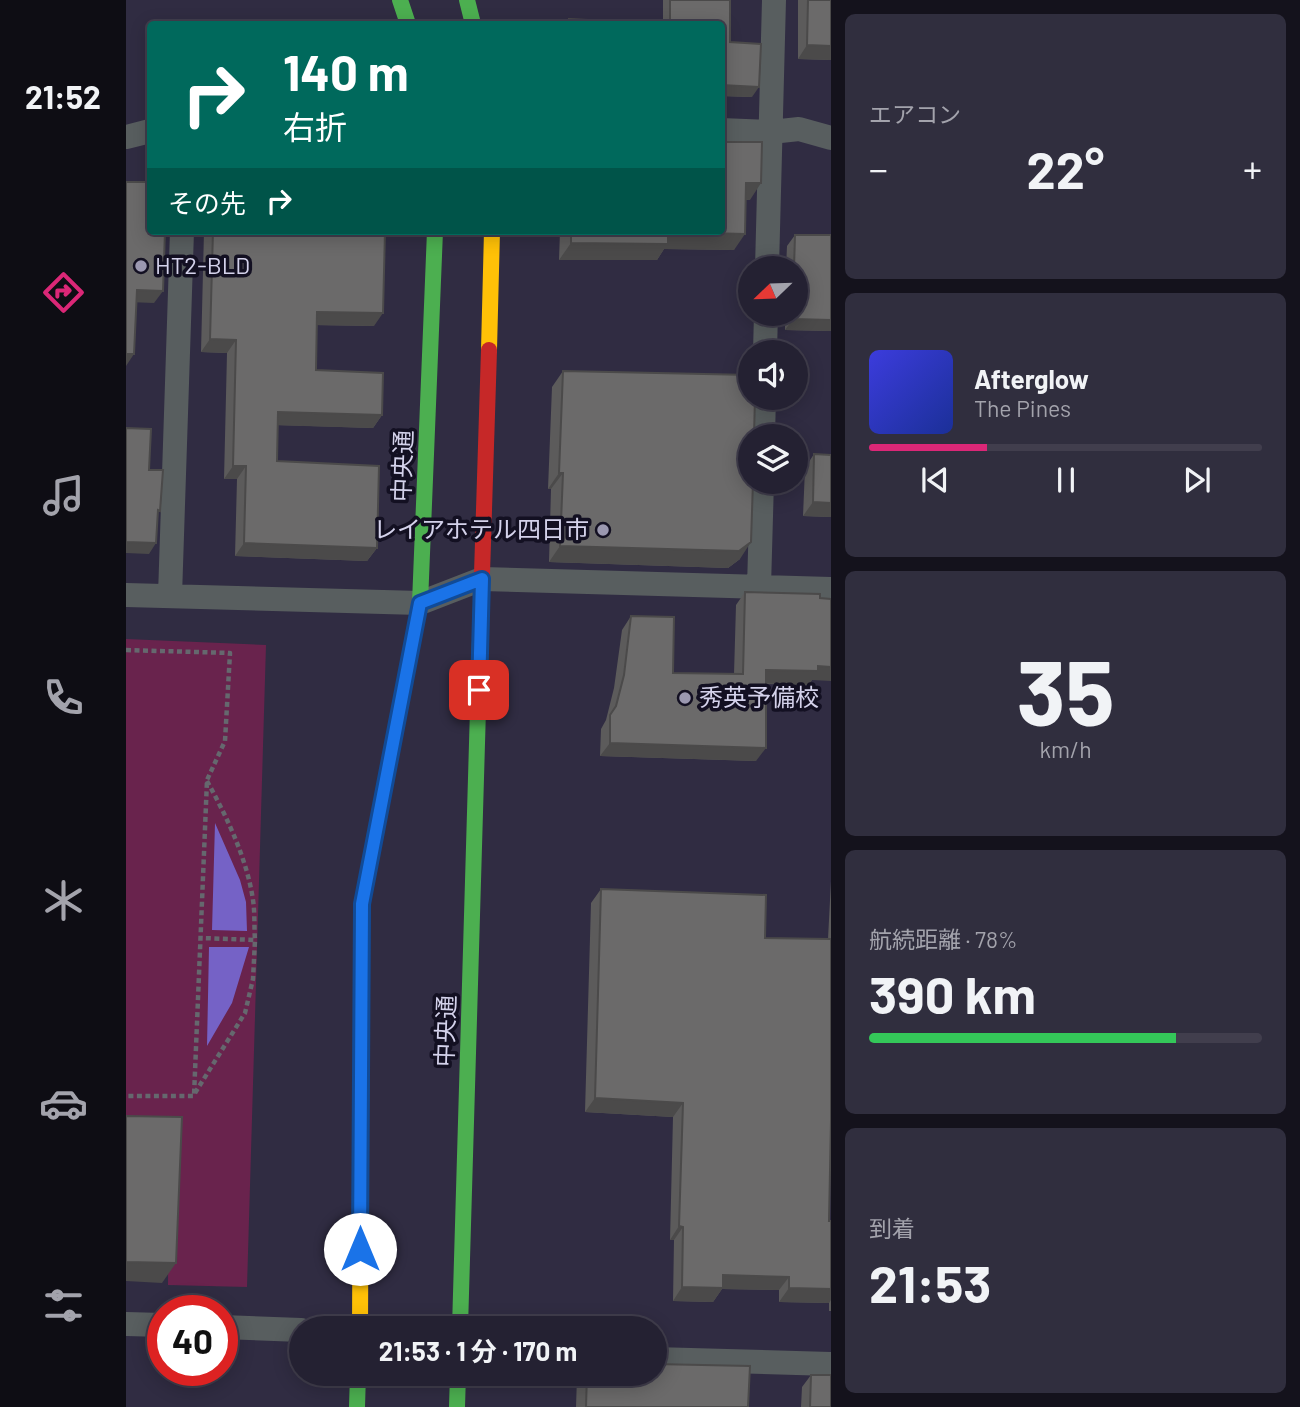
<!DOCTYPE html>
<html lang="ja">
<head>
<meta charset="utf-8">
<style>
  body { margin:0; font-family:Barlow,"Noto Sans JP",sans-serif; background:#302e3e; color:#f1f3f6; height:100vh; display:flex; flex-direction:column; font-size:26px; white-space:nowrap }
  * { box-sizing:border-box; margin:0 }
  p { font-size:23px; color:#a3a3ac }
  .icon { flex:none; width:38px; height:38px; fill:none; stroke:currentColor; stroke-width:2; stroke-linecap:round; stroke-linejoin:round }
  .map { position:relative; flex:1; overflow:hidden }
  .sheet { display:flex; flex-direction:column; gap:14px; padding:14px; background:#14121c; width:469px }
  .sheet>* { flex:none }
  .guide { position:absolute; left:21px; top:21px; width:578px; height:214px; border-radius:7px; box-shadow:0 4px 18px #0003,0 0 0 2px #413e4d; background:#00695c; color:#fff; overflow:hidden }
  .needle { width:46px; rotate:247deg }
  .controls { position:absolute; left:612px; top:256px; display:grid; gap:14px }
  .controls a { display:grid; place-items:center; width:70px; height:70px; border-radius:50%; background:#242132; box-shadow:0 4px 18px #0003,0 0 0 2px #413e4d; font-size:35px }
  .speed { position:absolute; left:21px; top:1295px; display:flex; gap:14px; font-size:35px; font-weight:700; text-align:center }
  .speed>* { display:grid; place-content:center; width:91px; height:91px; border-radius:50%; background:#242132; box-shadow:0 4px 18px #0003,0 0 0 2px #413e4d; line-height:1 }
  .speed .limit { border:10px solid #d22; background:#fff; color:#111 }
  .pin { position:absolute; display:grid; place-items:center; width:60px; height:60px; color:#fff; margin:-30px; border-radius:14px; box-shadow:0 4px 10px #0006 }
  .me { position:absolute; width:77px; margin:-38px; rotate:0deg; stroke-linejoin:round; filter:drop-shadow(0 0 5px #0008) }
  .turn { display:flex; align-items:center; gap:24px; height:147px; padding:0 21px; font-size:32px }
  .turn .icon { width:91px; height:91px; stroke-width:2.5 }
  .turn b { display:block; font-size:49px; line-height:60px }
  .then { display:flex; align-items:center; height:66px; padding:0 21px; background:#0003; gap:14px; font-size:26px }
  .big { font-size:52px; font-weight:700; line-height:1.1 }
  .sheet .card { flex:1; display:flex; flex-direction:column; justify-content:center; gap:10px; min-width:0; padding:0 24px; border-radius:10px; background:#302e3e }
  .sheet .dial { align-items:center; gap:0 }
  .dial b { font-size:91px; line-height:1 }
  .song { display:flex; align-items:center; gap:21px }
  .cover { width:84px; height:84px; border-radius:10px; background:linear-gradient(135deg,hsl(240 70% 55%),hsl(230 70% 35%)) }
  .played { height:7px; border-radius:4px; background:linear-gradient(90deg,#db2777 30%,#413e4d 30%) }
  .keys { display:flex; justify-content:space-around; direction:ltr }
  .heat { display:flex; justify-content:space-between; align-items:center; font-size:38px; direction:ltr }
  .charge { height:10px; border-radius:5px; background:linear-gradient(90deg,#34c759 78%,#413e4d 0) }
  .trip { position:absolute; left:163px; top:1316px; width:378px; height:70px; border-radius:35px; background:#242132; box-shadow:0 4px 18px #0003,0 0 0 2px #413e4d; font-weight:700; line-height:70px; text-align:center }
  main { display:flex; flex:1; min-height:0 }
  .tab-bar { display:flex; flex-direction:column; width:126px; justify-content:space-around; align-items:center; background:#0e0d14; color:#a3a3ac }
  .tab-bar .icon { width:49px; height:49px }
  .tab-bar .on { color:#db2777 }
  .tab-bar b { font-size:32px; color:#f1f3f6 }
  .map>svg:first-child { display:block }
</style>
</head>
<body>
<main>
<nav class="tab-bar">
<b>21:52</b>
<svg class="icon on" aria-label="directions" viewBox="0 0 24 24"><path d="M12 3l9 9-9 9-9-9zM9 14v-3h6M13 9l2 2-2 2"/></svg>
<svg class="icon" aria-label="music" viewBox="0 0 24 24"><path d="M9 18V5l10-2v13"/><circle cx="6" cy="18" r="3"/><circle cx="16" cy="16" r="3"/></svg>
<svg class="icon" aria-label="phone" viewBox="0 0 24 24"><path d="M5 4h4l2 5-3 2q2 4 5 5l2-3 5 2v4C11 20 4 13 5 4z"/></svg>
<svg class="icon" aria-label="climate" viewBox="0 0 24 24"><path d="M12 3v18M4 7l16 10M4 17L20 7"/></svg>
<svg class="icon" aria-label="car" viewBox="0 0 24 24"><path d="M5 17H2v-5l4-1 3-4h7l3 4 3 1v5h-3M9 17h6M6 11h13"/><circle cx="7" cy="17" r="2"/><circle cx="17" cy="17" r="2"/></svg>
<svg class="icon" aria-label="filters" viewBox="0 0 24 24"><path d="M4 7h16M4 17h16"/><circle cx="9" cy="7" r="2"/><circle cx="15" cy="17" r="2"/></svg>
</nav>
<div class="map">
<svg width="705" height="1407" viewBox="0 0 705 1407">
  <rect width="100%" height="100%" fill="#302c42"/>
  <path fill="#69234d" d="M0,639L140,645L121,1287L42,1285L43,1136H0Z"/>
  <path fill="#7562c6" d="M89,823L114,880L120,902L121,931L86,930Z
    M83,947H123L106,1003L81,1046Z"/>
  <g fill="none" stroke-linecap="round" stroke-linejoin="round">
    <path stroke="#65686e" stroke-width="4.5" stroke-dasharray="5 3.5" stroke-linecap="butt" d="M0,650L104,653L99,741L81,780L68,1096H0
      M81,781C101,817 121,859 127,900C129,913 128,927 129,940
      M69,1093L119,1013L127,979L129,940L75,938"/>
    <path stroke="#585e5f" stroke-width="24" d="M595,130L645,132L673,129L705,138
      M0,137L24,131
      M641,268L648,0
      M639,352L640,313
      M637,436L638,397
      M633,587L636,481
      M0,595L294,603L356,579L705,589
      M44,596L56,231
      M0,1324L37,1325
      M96,1327L175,1330
      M528,1359L705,1364"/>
    <path stroke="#4caf50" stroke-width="16" d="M274,0L282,24
      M341,0L347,24
      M236,905L294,603L309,231
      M334,1328L355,606
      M231,1407L232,1374
      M331,1407L332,1374"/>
    <path stroke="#ffc107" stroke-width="16" d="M363,350L366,231
      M234,1328L236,905"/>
    <path stroke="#c62828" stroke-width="16" d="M355,606L363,350"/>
  </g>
  <path fill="#5c5b5b" d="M537,0H604V42L626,97L595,96V24H440L443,19L537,24Z
    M672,0H705V60L672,59Z
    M595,142L624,200H620L608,250L538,249L531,260H433L434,231H595Z
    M78,231H259L248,326L191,325L190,370L256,415L247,428L152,425L151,461L251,548L241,561L109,556L111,479H98L101,353L75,352Z
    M669,235H705V331L659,330V313H670V268H660L661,246Z
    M437,371L614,559L602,568L423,562L425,489H422L426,387Z
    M688,454L705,517L677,516L679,468Z
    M619,592L686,680L682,685L640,684L630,761L474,756L475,729L480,720L488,688L496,630L505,616L547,673L608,674L610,605Z
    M705,881V1120L703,1221H705V1311H703V1303L653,1302V1290L596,1289L587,1302L547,1301L548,1240H544L547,1117L459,1112L465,903L475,889L639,938L702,939Z
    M453,1374H528L622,1407H450L451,1377Z
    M685,1375L705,1407H675L676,1387Z"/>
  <path fill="#4b4a4a" d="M681,45L705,46V60L672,59Z
    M595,85L633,87L626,97L595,96Z
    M620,183H635L624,200L608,199Z
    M542,232L619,234L608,250L538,249L531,260H433L445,243Z
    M11,290L37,291L28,303L2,302Z
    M191,312L257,313L248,326L182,325Z
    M667,319H705V331L659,330Z
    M84,339L110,340L101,353L75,352Z
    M0,354H8L0,366Z
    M152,412L256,415L247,428L143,425Z
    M107,466H120L111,479H98Z
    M433,473H437L425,489H422Z
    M687,502L705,503V517L677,516Z
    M0,542L30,543L23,554L0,553Z
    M625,542L614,559L602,568L423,562L434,546Z
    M118,543L251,548L241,561L109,556Z
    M692,666L705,667V681L686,680L682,685L631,683L640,670Z
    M484,743L640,748L630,761L474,756Z
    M469,1098L557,1103L547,1117L459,1112Z
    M553,1226L557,1227L548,1240H544Z
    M0,1262L50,1263L36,1283L0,1281Z
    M597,1275L663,1277L653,1290L596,1289L587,1302L547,1301L556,1287Z
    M663,1288L705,1289V1300L703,1303L653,1302Z"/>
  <path fill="#6b6a6a" stroke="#4b4a4a" stroke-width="2" d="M544,0H604V42L635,44L633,87L595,85V24H443V19L544,24Z
    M682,0H705V46L681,45Z
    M595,142H636L635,183H620L619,234L542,232V244L445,243V231H595Z
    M0,182H24V231H39L37,291L11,290L8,354H0Z
    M87,231H259L257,313L191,312L190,370L257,373L256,415L152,412L151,461L253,466L251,548L118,543L120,466H107L110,340L84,339Z
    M669,235H705V320L667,319V313H670V268H668Z
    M437,371L625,375V397H629L628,436H625V481H627L625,542L613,551L434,546L437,473H433Z
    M0,428L25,429L23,470H37L34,511L32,510L30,543L0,542Z
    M688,454L705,455V503L687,502Z
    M619,592L694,594V598L705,599V667L692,666V671L640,670V748L484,743V715L490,706L498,675L505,616L548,617L547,673L617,674Z
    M475,889L640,895L639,938L705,939V1121L703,1221H705V1289L663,1288V1277L597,1275V1288L556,1287L557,1227L553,1226L557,1103L469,1098Z
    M0,1116L56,1117L50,1263L0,1262Z
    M528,1364L624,1366L622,1407H460L461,1374H528Z
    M685,1375H705V1407H684Z"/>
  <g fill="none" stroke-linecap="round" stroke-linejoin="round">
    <g stroke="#114b97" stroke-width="18">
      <path id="route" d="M234,1249L236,904L294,603L356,579L353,690"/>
    </g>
    <use href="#route" stroke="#1a73e8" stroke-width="12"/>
  </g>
  <g fill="#9b98b0" stroke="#131022" stroke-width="2.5">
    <circle cx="15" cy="266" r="7"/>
    <circle cx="477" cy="530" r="7"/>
    <circle cx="559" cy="698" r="7"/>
  </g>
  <g text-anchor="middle" stroke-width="7" stroke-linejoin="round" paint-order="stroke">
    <g font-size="24" fill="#d4d2eb" stroke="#131022" text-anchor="start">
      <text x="29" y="274">HT2-BLD</text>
      <text x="463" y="538" text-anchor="end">レイアホテル四日市</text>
      <text x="573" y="706">秀英予備校</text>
    </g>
    <g font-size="24" fill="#d4d2eb" stroke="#131022">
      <text transform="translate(277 466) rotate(-88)" y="8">中央通</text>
      <text transform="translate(320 1031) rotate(-88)" y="8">中央通</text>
    </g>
  </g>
</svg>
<div class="controls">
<a><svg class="needle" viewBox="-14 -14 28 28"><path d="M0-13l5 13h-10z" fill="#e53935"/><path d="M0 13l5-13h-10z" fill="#a3a3ac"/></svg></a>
<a><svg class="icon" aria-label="sound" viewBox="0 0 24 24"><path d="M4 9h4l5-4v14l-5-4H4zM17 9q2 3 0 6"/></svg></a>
<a><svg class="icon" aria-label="layers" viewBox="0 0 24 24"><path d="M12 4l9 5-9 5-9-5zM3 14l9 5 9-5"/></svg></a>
</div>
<div class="speed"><div class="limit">40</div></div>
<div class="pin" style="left:353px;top:690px;background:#d93025"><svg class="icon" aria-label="arrive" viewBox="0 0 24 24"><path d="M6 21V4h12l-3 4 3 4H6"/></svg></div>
<svg class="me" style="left:234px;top:1249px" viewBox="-20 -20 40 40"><circle r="19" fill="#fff"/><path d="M0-13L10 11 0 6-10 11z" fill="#1a73e8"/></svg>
<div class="trip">21:53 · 1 分 · 170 m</div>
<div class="guide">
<div class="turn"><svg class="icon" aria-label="right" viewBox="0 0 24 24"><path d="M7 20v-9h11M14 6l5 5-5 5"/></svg><div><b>140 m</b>右折</div></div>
<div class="then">その先<svg class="icon" aria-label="right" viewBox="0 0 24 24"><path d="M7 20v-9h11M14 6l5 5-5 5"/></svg></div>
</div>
</div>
<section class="sheet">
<div class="card"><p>エアコン</p>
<div class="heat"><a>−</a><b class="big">22°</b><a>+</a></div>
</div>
<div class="card">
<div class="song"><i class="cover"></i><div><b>Afterglow</b><p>The Pines</p></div></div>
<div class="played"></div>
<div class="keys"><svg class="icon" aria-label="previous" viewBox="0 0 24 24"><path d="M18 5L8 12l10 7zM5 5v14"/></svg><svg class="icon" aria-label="pause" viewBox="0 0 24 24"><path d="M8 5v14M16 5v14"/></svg><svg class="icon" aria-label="next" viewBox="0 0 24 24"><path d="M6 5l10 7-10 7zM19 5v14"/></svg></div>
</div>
<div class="card dial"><b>35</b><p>km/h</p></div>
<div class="card"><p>航続距離 · 78%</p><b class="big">390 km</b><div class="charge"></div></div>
<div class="card"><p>到着</p><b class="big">21:53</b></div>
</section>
</main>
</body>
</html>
